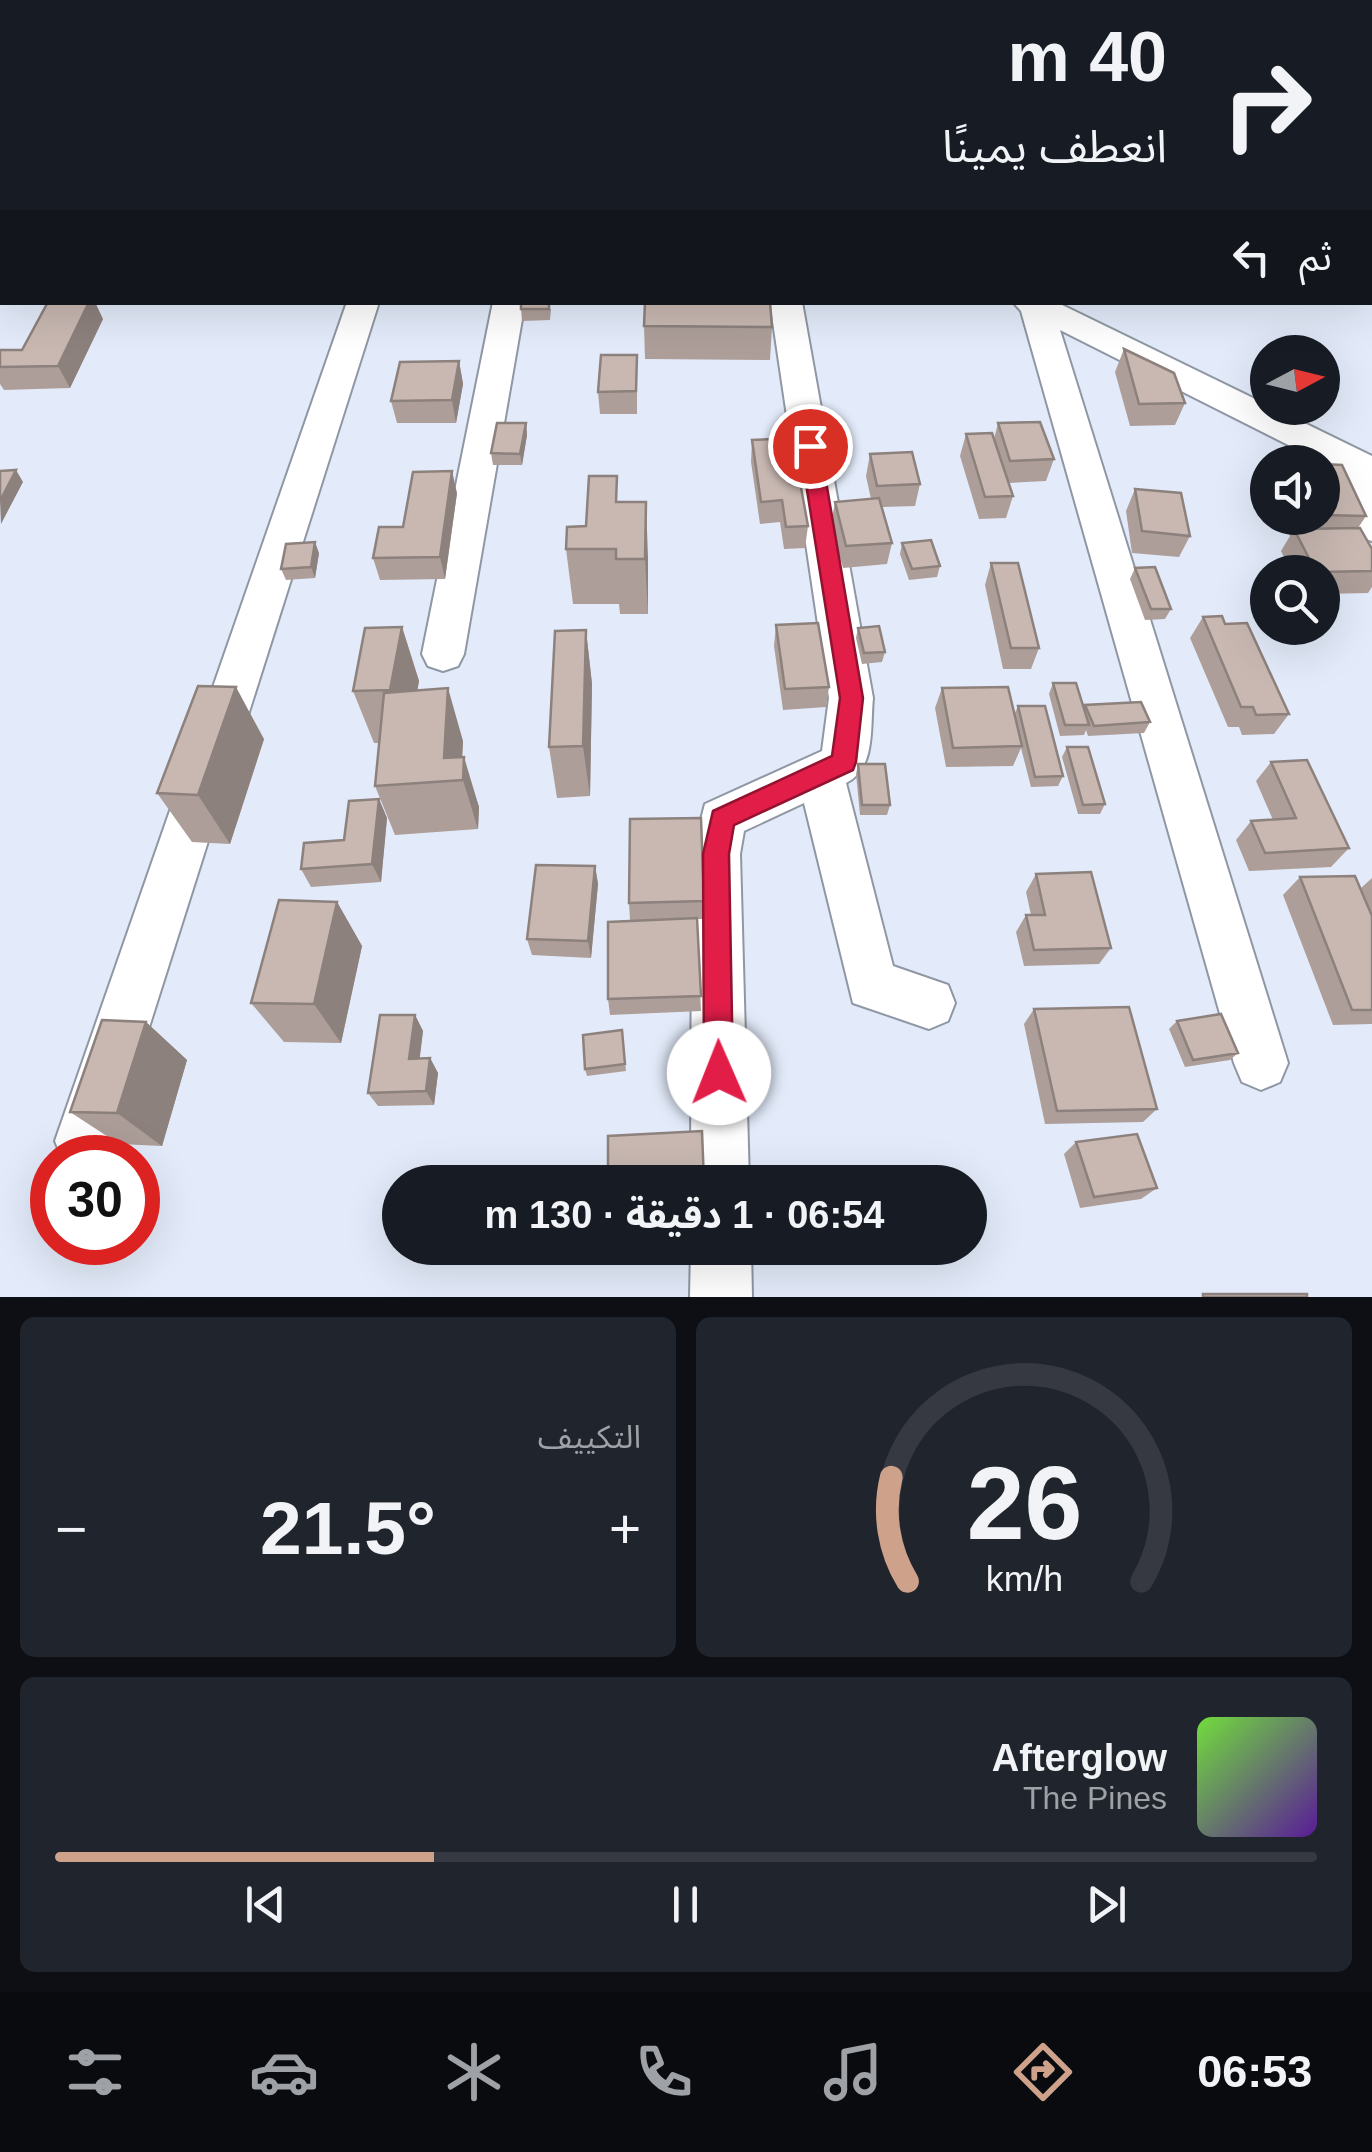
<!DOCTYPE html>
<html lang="ar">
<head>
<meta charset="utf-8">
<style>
  body { margin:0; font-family:Arial,"Noto Sans Arabic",sans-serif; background:#20242c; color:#f1f3f6; direction:rtl; height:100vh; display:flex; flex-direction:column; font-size:38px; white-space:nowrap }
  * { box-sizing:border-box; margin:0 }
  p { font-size:32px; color:#9ea1a6 }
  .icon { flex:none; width:55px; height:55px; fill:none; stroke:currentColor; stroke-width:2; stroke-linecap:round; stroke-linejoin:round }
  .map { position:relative; height:1297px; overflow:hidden; direction:ltr }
  .details { display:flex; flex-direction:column; gap:20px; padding:20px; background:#0d0f14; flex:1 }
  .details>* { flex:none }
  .top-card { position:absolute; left:0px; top:0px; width:1372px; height:305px; box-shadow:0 10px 40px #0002; direction:rtl; background:#171b24; color:#f1f3f6; overflow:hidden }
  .needle { width:65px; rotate:83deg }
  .buttons { position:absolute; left:1250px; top:335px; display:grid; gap:20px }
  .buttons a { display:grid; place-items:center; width:90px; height:90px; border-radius:50%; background:#171b24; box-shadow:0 10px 40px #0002; font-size:50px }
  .speed { position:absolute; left:30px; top:1135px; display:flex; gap:20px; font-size:50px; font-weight:700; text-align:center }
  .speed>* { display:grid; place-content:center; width:130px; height:130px; border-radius:50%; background:#171b24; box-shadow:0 10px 40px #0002; line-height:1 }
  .speed .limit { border:15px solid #d22; background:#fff; color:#111 }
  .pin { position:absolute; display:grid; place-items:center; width:85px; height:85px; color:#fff; margin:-42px; border:5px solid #fff; border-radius:50%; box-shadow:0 2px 10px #0007 }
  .me { position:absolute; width:110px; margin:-55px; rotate:359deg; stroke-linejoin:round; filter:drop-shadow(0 0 8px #0008) }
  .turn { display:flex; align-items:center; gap:35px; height:210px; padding:0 40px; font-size:45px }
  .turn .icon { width:130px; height:130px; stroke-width:2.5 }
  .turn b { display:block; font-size:70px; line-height:85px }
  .then { display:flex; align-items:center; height:95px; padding:0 40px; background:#0003; gap:20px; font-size:38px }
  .big { font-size:75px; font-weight:700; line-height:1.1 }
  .details .widget { flex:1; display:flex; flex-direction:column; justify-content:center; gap:15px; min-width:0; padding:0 35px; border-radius:15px; background:#20242c }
  .details .dial { align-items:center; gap:0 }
  .dial svg { height:260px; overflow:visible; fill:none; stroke:#363941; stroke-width:7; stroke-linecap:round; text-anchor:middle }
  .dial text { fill:#f1f3f6; stroke:none }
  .song { display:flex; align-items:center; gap:30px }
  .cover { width:120px; height:120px; border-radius:15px; background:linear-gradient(135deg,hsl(100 70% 55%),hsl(270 70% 35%)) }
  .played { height:10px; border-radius:5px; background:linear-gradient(90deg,#cda18a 30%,#363941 30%) }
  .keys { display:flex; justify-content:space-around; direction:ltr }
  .heat { display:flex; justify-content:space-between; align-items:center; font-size:55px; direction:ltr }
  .details .tiles { flex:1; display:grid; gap:20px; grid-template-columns:1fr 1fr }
  .widget:last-child { grid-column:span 2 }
  .trip { position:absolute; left:382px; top:1165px; width:605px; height:100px; border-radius:50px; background:#171b24; box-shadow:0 10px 40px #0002; font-weight:700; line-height:100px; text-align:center; direction:rtl }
  .tab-bar { display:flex; height:160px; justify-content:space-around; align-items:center; background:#090b0e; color:#9ea1a6 }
  .tab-bar .icon { width:70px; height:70px }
  .tab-bar .active { color:#cda18a }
  .tab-bar b { font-size:45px; color:#f1f3f6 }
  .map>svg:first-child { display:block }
</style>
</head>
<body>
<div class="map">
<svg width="1372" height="1297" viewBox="0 0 1372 1297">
  <rect width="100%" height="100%" fill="#e3ebfa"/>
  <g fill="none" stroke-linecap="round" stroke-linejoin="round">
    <g stroke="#8f97a4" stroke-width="4">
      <path id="street" d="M203,0H350L202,2Z
        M589,0H613L614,2H591Z
        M820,0H844L845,2H822Z
        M1085,0H1109L1110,2H1087Z
        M347,302H379L113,1141L106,1158H62L55,1141Z
        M493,302H525L464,654L458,666L443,671L428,666L422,654Z
        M770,302H802L873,698C870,728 876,768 846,783L893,966L948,985L955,1003L948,1021L929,1029L853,1003L804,803L744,831L740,854L749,1182H691L692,854L705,804L822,751L829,698Z
        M1013,302H1056L1372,456V541L1358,537L1320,461L1060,330L1288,1063L1280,1082L1261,1090L1242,1082L1234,1063L1021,311Z
        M691,1248H751L752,1297H690Z"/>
    </g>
    <g stroke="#5974a4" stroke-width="4">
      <path id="primary" d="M1370,3H1372V21H1370Z
        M0,159H2V181H0Z"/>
    </g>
    <use href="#street" fill="#fff" fill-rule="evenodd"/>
    <use href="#primary" fill="#b2caf5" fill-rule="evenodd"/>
  </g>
  <path fill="#ad9e99" d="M457,0H484V2H457Z
    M555,0H583V2H555Z
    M952,0H1025V2H952Z
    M1039,0H1085V2H1038Z
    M521,309H551L550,320L522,321Z
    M103,319L70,388L4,390L0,384V350H22Z
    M644,326L772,327L770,360L645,359Z
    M1124,349L1185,403L1175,425L1130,426L1115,372Z
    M637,355V414H600L598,392Z
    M459,361L463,384L456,423H397L391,401Z
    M526,423L527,435L522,465H493L491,453Z
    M998,423L1054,459L1046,481L1008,483L1013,496L1006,518L979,519L960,456L966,434L994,439Z
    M752,440L808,526L805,548L784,549L780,522L760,524L751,462Z
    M870,454L920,484L915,506L882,507L892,543L887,564L843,568L831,524L835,502L871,499L866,476Z
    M1322,464L1366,516L1358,528L1372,549V587L1368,593L1322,594V572H1291L1281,551L1290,536L1281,518H1322Z
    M1135,489L1190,536L1179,557L1132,553L1126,511Z
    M457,493L445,579L380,580L373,558L403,527Z
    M618,502L648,558V614H620L619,604H573L566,549L586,526Z
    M902,543L940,566L937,577L909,580L900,554Z
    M319,553L315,578L286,580L281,569Z
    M991,563L1039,648L1031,669H1003L985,585Z
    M1135,568L1171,609L1165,619L1145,620L1130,579Z
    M1203,617L1225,624L1289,714L1274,734L1242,735L1239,727H1228L1190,638Z
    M776,625L829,687L826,707L783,710L774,646Z
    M402,627L419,681L417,690L463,741L462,757L479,807L478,829L395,835L375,786L379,743H374L353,691Z
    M858,628L885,652L882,662L862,664L856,638Z
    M586,630L592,684L590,796L557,798L549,747Z
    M1053,683L1084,709L1085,705L1150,722L1144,733L1088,736L1086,730L1084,735L1060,736L1049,694Z
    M942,688L1014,715L1018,706L1063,776L1058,786L1031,787L1021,748L1013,766L946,767L935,708Z
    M264,739L230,844L192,842L157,793Z
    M1067,747L1105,804L1100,814H1078L1062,757Z
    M1271,762L1349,848L1331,867L1249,871L1236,840L1251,821L1273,820L1256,781Z
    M858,764L890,805L887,815H860L856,774Z
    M379,799L387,818L381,882L311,887L301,869L344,840Z
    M595,866L598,884L591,958L532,955L527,939Z
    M1036,874L1111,948L1099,964L1024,966L1016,932L1026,915H1031L1026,892Z
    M1300,877L1372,916V1024L1333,1025L1283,895Z
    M1372,878V914L1361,888Z
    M704,901L703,919H697L701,1011L610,1015L608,999L630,920L629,903Z
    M337,902L362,946L341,1043L284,1042L251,1003Z
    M1034,1009L1157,1109L1143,1122L1045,1124L1024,1024Z
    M415,1015L423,1031L419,1059L430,1058L438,1073L434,1105L378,1106L368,1093Z
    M1177,1021L1238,1053L1230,1060L1185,1067L1169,1029Z
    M146,1022L187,1060L162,1146L119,1144L70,1112Z
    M622,1030L626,1071L587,1076L585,1069Z
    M1076,1142L1157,1188L1141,1199L1080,1208L1064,1154Z"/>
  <path fill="#8d817d" d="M89,302H95L103,319L70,388L58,366Z
    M459,361L463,384L456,423L452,400Z
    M526,423L527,435L522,465L520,454Z
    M16,470L23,482L1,524L0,501Z
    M452,471L457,493L445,579L440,557Z
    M646,502L648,558V614L645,559Z
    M315,542L319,553L315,578L311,567Z
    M402,627L419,681L409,742L390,690Z
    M586,630L592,684L590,796L583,746Z
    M236,687L264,739L230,844L198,795Z
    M448,688L463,741L461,780L444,758Z
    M464,757L479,807L478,829L463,780Z
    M379,799L387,818L381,882L372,864Z
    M595,866L598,884L591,958L588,941Z
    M337,902L362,946L341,1043L314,1004Z
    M415,1015L423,1031L418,1073L409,1059Z
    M146,1022L187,1060L162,1146L117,1113Z
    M430,1058L438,1073L434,1105L426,1091Z"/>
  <path fill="#c9b8b2" stroke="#8d817d" stroke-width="2.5" d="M119,0H171L170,2H118Z
    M248,0H283L282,2H247Z
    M48,302H89L58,366L0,367V350H22Z
    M521,302H549V309H521Z
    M645,302H770L772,327L644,326Z
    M1124,349L1174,373L1185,403L1139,404Z
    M601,355H637L636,391L598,392Z
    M459,361L452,400L391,401L400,362Z
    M1040,422L1054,459L1010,461L998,423Z
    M497,423H526L520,454L491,453Z
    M992,433L1013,496L985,497L966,434Z
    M792,438L808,526L786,527L782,500L761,502L752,440Z
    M912,452L920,484L877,486L870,454Z
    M1322,464L1342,465L1366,516L1322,515Z
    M16,470L0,501V471Z
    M452,471L440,557L373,558L379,527H403L413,472Z
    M589,476H617L616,502H646L645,559H616V549H566L567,527L586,526Z
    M1135,489L1181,493L1190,536L1142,531Z
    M879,498L892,543L846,546L835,502Z
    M1360,528L1372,549V571L1316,572L1294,529Z
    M931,540L940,566L912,569L902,543Z
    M315,542L311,567L281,569L286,544Z
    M991,563H1018L1039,648H1011Z
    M1155,567L1171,609H1151L1135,568Z
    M1222,616L1225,624L1247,623L1289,714L1256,715L1253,707H1241L1203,617Z
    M818,623L829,687L785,689L776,625Z
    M879,626L885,652L864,653L858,628Z
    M402,627L390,690L353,691L365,628Z
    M586,630L583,746L549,747L555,631Z
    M1053,683H1076L1089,725H1065Z
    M198,686L236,687L198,795L157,793Z
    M1008,687L1022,746L953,748L942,688Z
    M448,688L444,758L464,757L463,780L375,786L384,693Z
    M1141,702L1150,722L1094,726L1085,705Z
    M1018,706H1045L1063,776L1035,777Z
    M1067,747H1088L1105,804L1083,805Z
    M1307,760L1349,848L1265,853L1251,821L1296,818L1271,762Z
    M858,764H885L890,805H862Z
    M379,799L372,864L301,869L304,843L344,840L349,801Z
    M701,818L704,901L629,903L630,819Z
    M536,865L595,866L588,941L527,939Z
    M1091,872L1111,948L1034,950L1026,915H1045L1036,874Z
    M1355,876L1372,916V1010H1352L1300,877Z
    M279,900L337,902L314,1004L251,1003Z
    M697,918L701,996L608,999V922Z
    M1129,1007L1157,1109L1057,1111L1034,1009Z
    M1221,1014L1238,1053L1193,1060L1177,1021Z
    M380,1015H415L409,1059L430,1058L426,1091L368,1093Z
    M102,1020L146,1022L117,1113L70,1112Z
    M622,1030L625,1064L585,1069L583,1035Z
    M702,1131L704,1182H608V1136Z
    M1137,1134L1157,1188L1094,1197L1076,1142Z
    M1203,1294H1307V1297H1203Z"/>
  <path fill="#e11d48" stroke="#92132f" stroke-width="2.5" d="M810,440L820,446L863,698L856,762L853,770L734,825L729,854L733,1073L729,1083L719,1088L708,1083L704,1073L703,854L713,811L832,756L840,698L800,446Z"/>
</svg>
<div class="buttons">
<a><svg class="needle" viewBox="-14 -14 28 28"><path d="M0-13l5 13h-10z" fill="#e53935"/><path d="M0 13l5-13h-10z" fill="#9ea1a6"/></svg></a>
<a><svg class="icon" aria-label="sound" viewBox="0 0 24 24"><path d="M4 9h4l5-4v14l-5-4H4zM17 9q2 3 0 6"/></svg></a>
<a><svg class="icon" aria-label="search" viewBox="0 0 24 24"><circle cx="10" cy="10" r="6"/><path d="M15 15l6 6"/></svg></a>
</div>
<div class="speed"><div class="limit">30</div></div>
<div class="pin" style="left:810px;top:446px;background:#d93025"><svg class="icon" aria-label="arrive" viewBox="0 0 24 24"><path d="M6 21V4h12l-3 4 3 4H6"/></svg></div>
<svg class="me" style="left:719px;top:1073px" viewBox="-20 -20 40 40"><circle r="19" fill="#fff"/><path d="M0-13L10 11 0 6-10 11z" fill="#e11d48"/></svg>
<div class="trip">06:54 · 1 دقيقة · 130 m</div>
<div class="top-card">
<div class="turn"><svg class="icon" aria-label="right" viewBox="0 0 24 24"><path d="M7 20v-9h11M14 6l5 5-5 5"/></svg><div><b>40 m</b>انعطف يمينًا</div></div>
<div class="then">ثم<svg class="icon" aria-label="left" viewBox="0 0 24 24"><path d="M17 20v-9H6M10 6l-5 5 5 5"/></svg></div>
</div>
</div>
<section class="details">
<div class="tiles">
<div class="widget dial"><svg viewBox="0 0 100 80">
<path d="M14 69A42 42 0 1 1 86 69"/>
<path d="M14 69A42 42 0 0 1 9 37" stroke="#cda18a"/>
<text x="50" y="56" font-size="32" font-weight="700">26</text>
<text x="50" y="72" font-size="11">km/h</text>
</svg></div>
<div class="widget"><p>التكييف</p>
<div class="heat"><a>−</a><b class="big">21.5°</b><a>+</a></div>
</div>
<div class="widget">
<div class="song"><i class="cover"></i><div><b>Afterglow</b><p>The Pines</p></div></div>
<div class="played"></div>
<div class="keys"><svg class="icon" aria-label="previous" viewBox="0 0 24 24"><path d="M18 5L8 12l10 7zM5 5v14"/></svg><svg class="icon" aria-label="pause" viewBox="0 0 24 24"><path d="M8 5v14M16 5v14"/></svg><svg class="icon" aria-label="next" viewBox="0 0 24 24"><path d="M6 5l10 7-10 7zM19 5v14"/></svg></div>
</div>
</div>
</section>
<nav class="tab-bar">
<b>06:53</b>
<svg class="icon active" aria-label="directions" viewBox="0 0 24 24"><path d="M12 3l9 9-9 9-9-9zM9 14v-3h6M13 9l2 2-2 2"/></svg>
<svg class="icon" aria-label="music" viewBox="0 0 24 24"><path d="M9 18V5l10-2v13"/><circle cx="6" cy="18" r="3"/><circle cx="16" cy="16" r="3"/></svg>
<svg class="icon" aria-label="phone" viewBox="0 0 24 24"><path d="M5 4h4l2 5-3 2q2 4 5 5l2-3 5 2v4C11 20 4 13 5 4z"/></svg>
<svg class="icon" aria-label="climate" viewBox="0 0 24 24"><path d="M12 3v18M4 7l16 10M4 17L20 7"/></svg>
<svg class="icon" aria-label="car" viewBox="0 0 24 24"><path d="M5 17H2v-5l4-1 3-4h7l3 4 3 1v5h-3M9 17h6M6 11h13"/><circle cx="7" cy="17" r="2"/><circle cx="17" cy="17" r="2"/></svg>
<svg class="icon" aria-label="filters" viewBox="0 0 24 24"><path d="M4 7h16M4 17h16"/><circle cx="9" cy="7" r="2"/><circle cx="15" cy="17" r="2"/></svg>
</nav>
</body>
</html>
